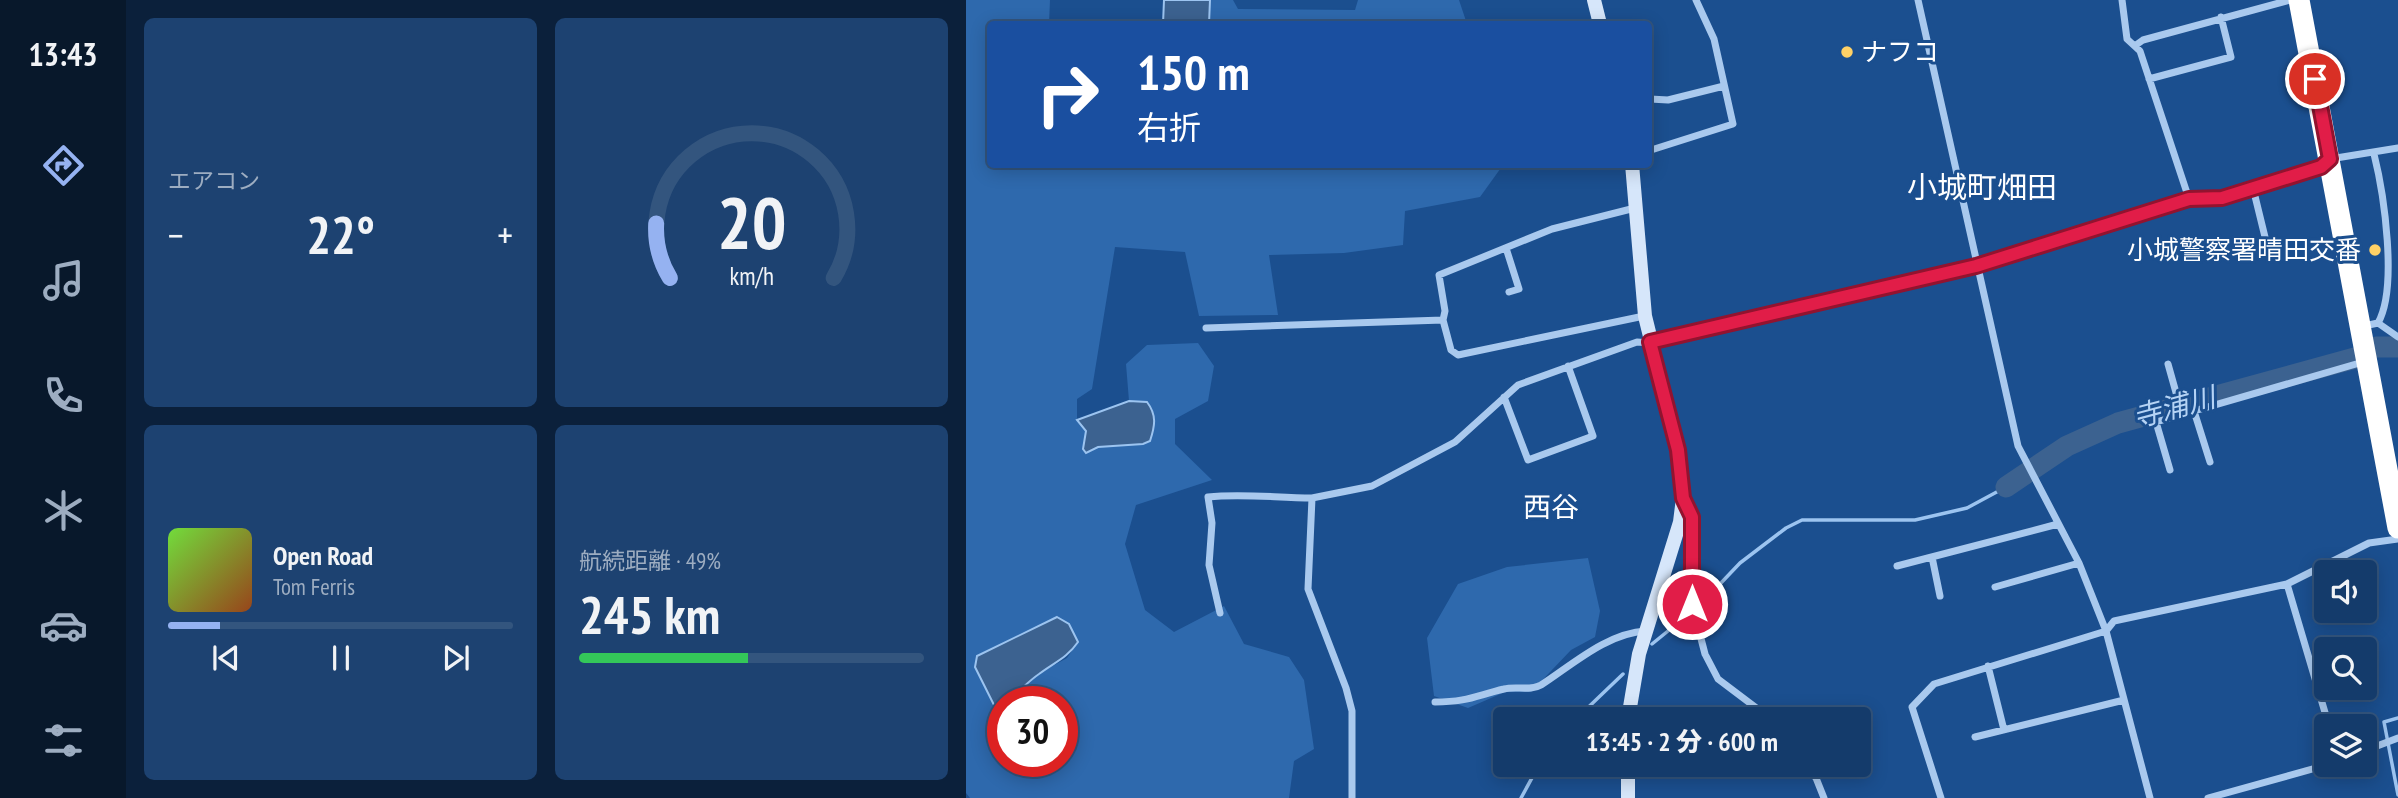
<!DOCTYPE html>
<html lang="ja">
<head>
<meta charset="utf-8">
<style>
  body { margin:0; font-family:"PT Sans Narrow","Noto Sans JP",sans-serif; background:#1d4271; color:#f1f3f6; height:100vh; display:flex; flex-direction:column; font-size:26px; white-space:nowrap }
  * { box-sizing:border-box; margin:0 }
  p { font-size:23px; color:#9dadc1 }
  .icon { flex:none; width:38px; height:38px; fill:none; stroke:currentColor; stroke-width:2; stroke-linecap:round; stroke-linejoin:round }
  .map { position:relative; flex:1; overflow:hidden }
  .details { display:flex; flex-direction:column; gap:18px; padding:18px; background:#0b203b; width:840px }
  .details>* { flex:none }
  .hud { position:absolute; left:21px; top:21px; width:665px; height:147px; border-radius:7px; box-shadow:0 4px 18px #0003,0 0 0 2px #33557e; background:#1a4fa0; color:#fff; overflow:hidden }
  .tools { position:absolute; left:1348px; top:560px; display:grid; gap:14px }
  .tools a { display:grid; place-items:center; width:63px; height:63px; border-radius:7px; background:#143b6b; box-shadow:0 4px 18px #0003,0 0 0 2px #33557e; font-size:35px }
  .speed { position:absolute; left:21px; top:686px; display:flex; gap:14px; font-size:35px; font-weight:700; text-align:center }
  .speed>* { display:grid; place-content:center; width:91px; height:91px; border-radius:50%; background:#143b6b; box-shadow:0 4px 18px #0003,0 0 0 2px #33557e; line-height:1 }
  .speed .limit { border:10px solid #d22; background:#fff; color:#111 }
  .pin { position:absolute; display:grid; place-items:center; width:60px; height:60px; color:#fff; margin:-30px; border:4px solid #fff; border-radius:50%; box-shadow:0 2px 7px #0007 }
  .me { position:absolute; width:77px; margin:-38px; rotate:0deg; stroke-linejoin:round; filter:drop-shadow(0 0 5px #0008) }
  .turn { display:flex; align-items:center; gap:24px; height:147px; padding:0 35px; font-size:32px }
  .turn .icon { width:91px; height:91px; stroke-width:2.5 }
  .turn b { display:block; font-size:49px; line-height:60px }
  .big { font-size:52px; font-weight:800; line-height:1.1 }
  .details .widget { flex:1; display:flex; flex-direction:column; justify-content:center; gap:10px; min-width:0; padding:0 24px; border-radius:10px; background:#1d4271 }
  .details .dial { align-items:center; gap:0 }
  .dial svg { height:182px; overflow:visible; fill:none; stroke:#33557e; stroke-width:7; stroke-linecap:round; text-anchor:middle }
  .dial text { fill:#f1f3f6; stroke:none }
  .song { display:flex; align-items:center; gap:21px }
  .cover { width:84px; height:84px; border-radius:10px; background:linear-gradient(135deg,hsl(100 70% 55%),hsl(20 70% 35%)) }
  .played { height:7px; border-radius:4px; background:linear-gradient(90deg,#95b2f1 15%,#33557e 15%) }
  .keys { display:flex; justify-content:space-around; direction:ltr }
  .heat { display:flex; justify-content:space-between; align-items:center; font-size:38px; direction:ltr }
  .charge { height:10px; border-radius:5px; background:linear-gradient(90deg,#34c759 49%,#33557e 0) }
  .details .tiles { flex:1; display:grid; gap:18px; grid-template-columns:repeat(2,1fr) }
  .trip { position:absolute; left:527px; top:707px; width:378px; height:70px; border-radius:7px; background:#143b6b; box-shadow:0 4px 18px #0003,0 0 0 2px #33557e; font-weight:800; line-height:70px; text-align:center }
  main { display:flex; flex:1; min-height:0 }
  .dock { display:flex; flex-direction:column; width:126px; justify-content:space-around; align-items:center; background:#08182b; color:#9dadc1 }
  .dock .icon { width:49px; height:49px }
  .dock .on { color:#95b2f1 }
  .dock b { font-size:32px; color:#f1f3f6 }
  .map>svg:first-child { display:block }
</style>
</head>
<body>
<main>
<nav class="dock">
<b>13:43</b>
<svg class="icon on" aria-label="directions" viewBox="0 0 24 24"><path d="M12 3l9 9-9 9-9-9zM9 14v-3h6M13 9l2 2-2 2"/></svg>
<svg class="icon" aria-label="music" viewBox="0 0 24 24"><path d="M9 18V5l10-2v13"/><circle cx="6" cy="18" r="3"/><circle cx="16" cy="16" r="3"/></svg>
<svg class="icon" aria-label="phone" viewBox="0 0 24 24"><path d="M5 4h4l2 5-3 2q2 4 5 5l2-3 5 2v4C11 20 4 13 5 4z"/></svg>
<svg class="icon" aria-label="climate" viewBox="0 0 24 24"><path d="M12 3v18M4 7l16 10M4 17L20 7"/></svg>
<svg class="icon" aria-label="car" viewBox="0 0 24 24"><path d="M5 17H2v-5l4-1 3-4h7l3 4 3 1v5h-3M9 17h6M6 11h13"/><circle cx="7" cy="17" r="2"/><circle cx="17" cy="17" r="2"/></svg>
<svg class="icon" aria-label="filters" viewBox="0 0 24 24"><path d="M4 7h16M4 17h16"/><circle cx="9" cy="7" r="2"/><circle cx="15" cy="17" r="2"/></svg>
</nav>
<section class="details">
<div class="tiles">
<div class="widget"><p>エアコン</p>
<div class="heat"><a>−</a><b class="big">22°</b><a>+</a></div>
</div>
<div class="widget dial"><svg viewBox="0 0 100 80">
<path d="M14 69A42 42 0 1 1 86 69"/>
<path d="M14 69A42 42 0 0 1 8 45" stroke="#95b2f1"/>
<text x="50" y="56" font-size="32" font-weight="700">20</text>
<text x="50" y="72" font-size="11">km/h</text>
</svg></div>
<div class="widget">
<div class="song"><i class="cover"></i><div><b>Open Road</b><p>Tom Ferris</p></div></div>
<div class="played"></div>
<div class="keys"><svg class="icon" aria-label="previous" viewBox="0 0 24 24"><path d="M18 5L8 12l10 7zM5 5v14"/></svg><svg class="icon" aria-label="pause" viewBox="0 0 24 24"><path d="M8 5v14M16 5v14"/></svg><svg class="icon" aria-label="next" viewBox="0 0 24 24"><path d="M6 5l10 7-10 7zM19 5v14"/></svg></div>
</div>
<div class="widget"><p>航続距離 · 49%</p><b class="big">245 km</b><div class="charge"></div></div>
</div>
</section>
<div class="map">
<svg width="1432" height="798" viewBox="0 0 1432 798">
  <rect width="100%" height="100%" fill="#1b4f8f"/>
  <path fill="#2e69ad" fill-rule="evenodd" d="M0,0H84L83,24H24V164L537,165L514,197L439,211L437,245L378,253L303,255L312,315L233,316L219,252L149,247L126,389L111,399V420L120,431V453L132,447L177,444L181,402L163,401L160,364L181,345L232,343L248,366L242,401L209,419V444L246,480L170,505L159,544L179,610L208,632L258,606L278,644L323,657L338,680L348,749L328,761L323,798H4L0,793ZM91,617L112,642L101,658L72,674L40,702H96V761H37V704L29,707L9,667L10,656Z
    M244,0H267L272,9L389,10L392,0H493L501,24H243Z
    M622,558L634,611L629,637L605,650L565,692H539L502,708L468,696L461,638L492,584L541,567Z"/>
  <path fill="#3c6290" stroke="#9cc4f0" stroke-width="2" d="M198,0H244L243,24H197Z
    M163,401L181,402C191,415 189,426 184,441L177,444L132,447L120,453L117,449L120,431L111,420Z
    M91,617L103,624L112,642C101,658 89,662 73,674C57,685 46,701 29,707L9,667L11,656Z"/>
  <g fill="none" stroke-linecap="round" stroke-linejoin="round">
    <path stroke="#9cc4f0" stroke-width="3.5" d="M686,644L734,605L774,563L820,528L836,520H949L1001,508L1040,487
      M1432,718L1418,722L1432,795
      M610,719L657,674
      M555,798L573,765"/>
    <path stroke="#3c6290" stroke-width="21" d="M1410,347H1432
      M1040,487L1101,446L1152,423L1389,358"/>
    <path stroke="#a9c9ee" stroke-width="7" d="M952,0L1052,446L1113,563L1140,631L1184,798
      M1156,0L1161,39L1174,51L1223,199L1256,198L1355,167L1364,159L1432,148
      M1170,45L1177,40L1324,0
      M1183,79L1265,57L1255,17
      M682,93L684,99L702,100L758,86
      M682,151L767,124L748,39L730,0
      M1287,188L1299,237
      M540,248L553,289L543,292
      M477,320L479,311L473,275L586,229L669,208
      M1412,323L1432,337
      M1398,326L1412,323C1432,288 1418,194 1408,154
      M240,328L477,320L485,350L492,355L678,316
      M1202,364L1216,414
      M538,397L562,460L627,436L602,366
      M1228,411L1244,462
      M1204,470L1190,422L1397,362
      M720,504L726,517V604L739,654L752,679L805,719
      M966,557L974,596
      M931,566L1092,524
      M696,583L726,585
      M1321,584L1403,543L1432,539
      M1029,587L1113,563
      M254,613L243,565L246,523L242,497C276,493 311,498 346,498
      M1022,666L1038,730
      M469,702C501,702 509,696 538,689C549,686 565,691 575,685C606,665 641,633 680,631
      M773,719L793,710
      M1009,737L1158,700
      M1398,751L1432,738
      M840,765L850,778L858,798
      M386,798V711L380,688L342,589L346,498L406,486L489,442L552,385L671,342L684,343L1010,266L1223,199
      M975,798L946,707L968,684L1140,631L1148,621L1321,584L1363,726
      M1242,798L1361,765"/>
    <path stroke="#d6e6fa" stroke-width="14" d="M628,0L634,24
      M662,719L673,654L714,522L717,498L712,450L679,316L666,164
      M662,765V798"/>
    <path stroke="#fff" stroke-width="21" d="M1333,0L1432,528"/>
  </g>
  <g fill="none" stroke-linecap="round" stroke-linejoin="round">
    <g stroke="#92132f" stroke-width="18">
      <path id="route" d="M726,604V517L717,498L712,450L684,342L1010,266L1223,199L1256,198L1355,167L1364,159L1349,79"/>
    </g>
    <use href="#route" stroke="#e11d48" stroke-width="12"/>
  </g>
  <g fill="#ffd166" stroke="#1b4f8f" stroke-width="2.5">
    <circle cx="881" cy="52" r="7"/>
    <circle cx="1409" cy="250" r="7"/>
  </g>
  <g text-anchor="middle" stroke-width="6" stroke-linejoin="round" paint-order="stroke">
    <g font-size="26" fill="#fff" stroke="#1b4f8f" text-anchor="start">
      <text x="895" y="61">ナフコ</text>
      <text x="1395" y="259" text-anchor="end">小城警察署晴田交番</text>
    </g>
    <g font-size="28" font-style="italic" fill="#b5d3f5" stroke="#1b4f8f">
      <text transform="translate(1208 407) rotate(-15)" y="10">寺浦川</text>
    </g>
    <g font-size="28" fill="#fff" stroke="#1b4f8f">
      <text x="585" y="517">西谷</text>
    </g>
    <g font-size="30" fill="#fff" stroke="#1b4f8f">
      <text x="1016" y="198">小城町畑田</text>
    </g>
  </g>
</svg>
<div class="tools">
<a><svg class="icon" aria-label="sound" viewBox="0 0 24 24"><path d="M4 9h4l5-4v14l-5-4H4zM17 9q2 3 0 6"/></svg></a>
<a><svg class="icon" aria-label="search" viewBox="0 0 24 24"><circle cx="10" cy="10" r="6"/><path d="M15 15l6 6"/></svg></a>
<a><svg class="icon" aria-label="layers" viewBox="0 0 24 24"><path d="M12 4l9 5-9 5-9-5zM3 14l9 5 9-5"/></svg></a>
</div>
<div class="speed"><div class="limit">30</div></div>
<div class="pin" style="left:1349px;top:79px;background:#d93025"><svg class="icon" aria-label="arrive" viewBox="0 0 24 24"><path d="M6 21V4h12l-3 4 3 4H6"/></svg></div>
<svg class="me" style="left:726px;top:604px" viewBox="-20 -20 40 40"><circle r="17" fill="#e11d48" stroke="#fff" stroke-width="3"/><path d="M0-11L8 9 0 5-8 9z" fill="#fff"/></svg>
<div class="trip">13:45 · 2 分 · 600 m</div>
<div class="hud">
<div class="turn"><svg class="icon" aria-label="right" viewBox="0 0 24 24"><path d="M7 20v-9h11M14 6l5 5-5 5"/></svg><div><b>150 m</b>右折</div></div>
</div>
</div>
</main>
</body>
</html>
